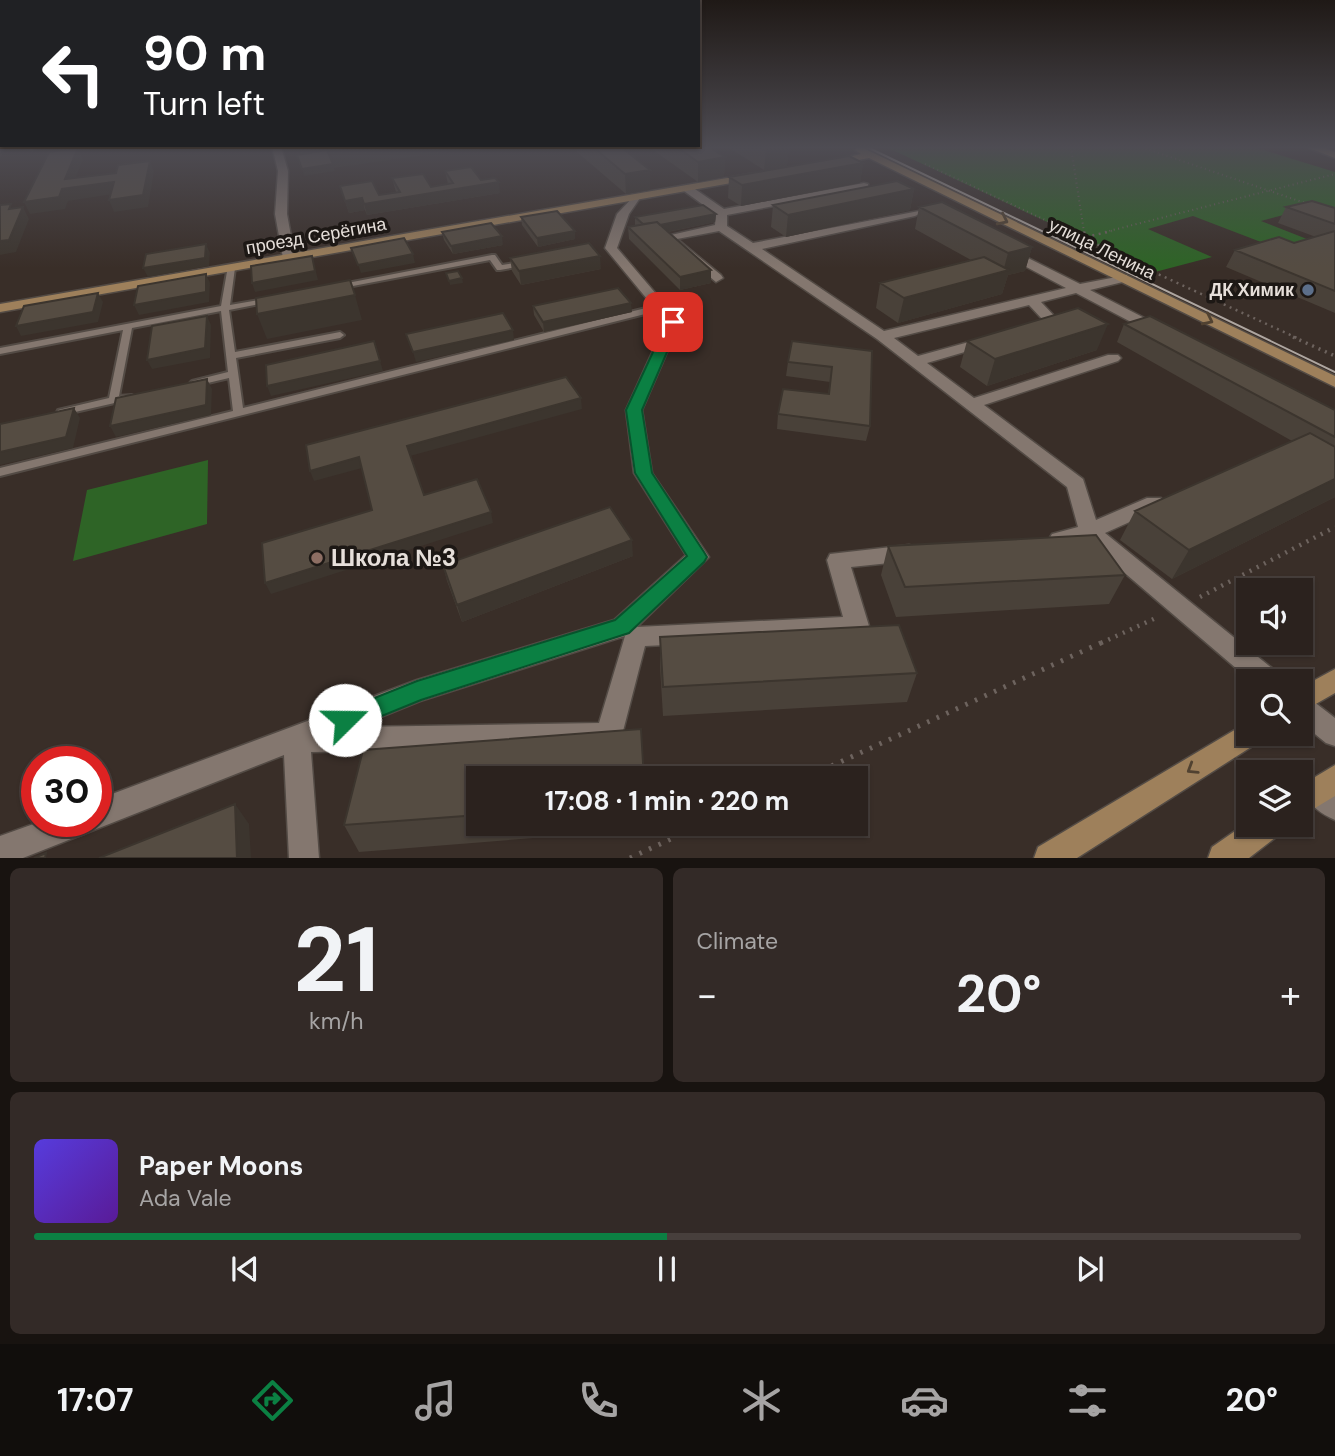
<!DOCTYPE html>
<html lang="en">
<head>
<meta charset="utf-8">
<style>
  body { margin:0; font-family:"DM Sans",sans-serif; background:#332a27; color:#f1f3f6; height:100vh; display:flex; flex-direction:column; font-size:26px; white-space:nowrap }
  * { box-sizing:border-box; margin:0 }
  p { font-size:23px; color:#a6a4a4 }
  .icon { flex:none; width:38px; height:38px; fill:none; stroke:currentColor; stroke-width:2; stroke-linecap:round; stroke-linejoin:round }
  .map { position:relative; height:858px; overflow:hidden }
  .panel { display:flex; flex-direction:column; gap:10px; padding:10px; background:#181310; flex:1 }
  .panel>* { flex:none }
  .top-card { position:absolute; left:0px; top:0px; width:700px; height:147px; box-shadow:0 2px 5px #0004,0 0 0 2px #473f3c; background:#202124; color:#fff; overflow:hidden }
  .tools { position:absolute; left:1236px; top:578px; display:grid; gap:14px }
  .tools a { display:grid; place-items:center; width:77px; height:77px; border-radius:0px; background:#2b221e; box-shadow:0 2px 5px #0004,0 0 0 2px #473f3c; font-size:35px }
  .speed { position:absolute; left:21px; top:746px; display:flex; gap:14px; font-size:35px; font-weight:700; text-align:center }
  .speed>* { display:grid; place-content:center; width:91px; height:91px; border-radius:50%; background:#2b221e; box-shadow:0 2px 5px #0004,0 0 0 2px #473f3c; line-height:1 }
  .speed .limit { border:10px solid #d22; background:#fff; color:#111 }
  .pin { position:absolute; display:grid; place-items:center; width:60px; height:60px; color:#fff; margin:-30px; border-radius:14px; box-shadow:0 4px 10px #0006 }
  .me { position:absolute; width:77px; margin:-38px; rotate:68deg; stroke-linejoin:round; filter:drop-shadow(0 0 5px #0008) }
  .turn { display:flex; align-items:center; gap:24px; height:147px; padding:0 28px; font-size:32px }
  .turn .icon { width:91px; height:91px; stroke-width:2.5 }
  .turn b { display:block; font-size:49px; line-height:60px }
  .big { font-size:52px; font-weight:700; line-height:1.1 }
  .panel .tile { flex:1; display:flex; flex-direction:column; justify-content:center; gap:10px; min-width:0; padding:0 24px; border-radius:10px; background:#332a27 }
  .panel .dial { align-items:center; gap:0 }
  .dial b { font-size:91px; line-height:1 }
  .song { display:flex; align-items:center; gap:21px }
  .cover { width:84px; height:84px; border-radius:10px; background:linear-gradient(135deg,hsl(250 70% 55%),hsl(270 70% 35%)) }
  .played { height:7px; border-radius:4px; background:linear-gradient(90deg,#0b8043 50%,#473f3c 50%) }
  .keys { display:flex; justify-content:space-around; direction:ltr }
  .heat { display:flex; justify-content:space-between; align-items:center; font-size:38px; direction:ltr }
  .panel .tiles { flex:1; display:grid; gap:10px; grid-template-columns:1fr 1fr }
  .tile:last-child { grid-column:span 2 }
  .trip { position:absolute; left:466px; top:766px; width:402px; height:70px; border-radius:0px; background:#2b221e; box-shadow:0 2px 5px #0004,0 0 0 2px #473f3c; font-weight:700; line-height:70px; text-align:center }
  .dock { display:flex; height:112px; justify-content:space-around; align-items:center; background:#110e0c; color:#a6a4a4 }
  .dock .icon { width:49px; height:49px }
  .dock .selected { color:#0b8043 }
  .dock b { font-size:32px; color:#f1f3f6 }
  .map>svg:first-child { display:block }
</style>
</head>
<body>
<div class="map">
<svg width="1335" height="858" viewBox="0 0 1335 858">
  <rect width="100%" height="100%" fill="#392e28"/>
  <path fill="#2e6426" d="M886,147H1254L1335,172V226L1295,212L1261,221L1312,241L1282,250L1193,216L1148,229L1212,257L1155,272Z
    M208,460L207,524L73,561L87,490Z"/>
  <g fill="none" stroke-linecap="round" stroke-linejoin="round">
    <g stroke="#534b45" stroke-width="4">
      <path id="lane" d="M492,255H495L502,265L522,262L526,264L522,266L500,270H497L490,260L337,289L333,287L337,285Z
        M228,266L235,268L230,305L270,298L274,300L270,302L229,310L235,352L340,332L344,335L340,338L236,358L243,408L662,304L666,307L665,309L0,476V468L233,411L229,378L195,386L190,383L192,381L228,372L221,311L132,328L119,396L132,395L133,397L132,399L62,415L58,414L57,412L58,410L109,398L123,330L0,354V348L221,306Z"/>
    </g>
    <g stroke="#534b45" stroke-width="3">
      <path id="street" d="M23,147H36L32,150Z
        M272,147H281L288,171L287,214L295,258L289,262L283,258L275,214L278,171Z
        M864,183L868,184V188L727,215V226L753,243L919,211L921,213L915,216L762,249L884,331L1066,288L1004,255V249L1008,248L1080,284L1127,275V281L1090,290L1162,327V333H1152L1076,293L1041,302L1060,322L1038,330L1031,326L1043,320L1029,305L894,338L918,356L987,337L992,338V344L927,363L974,398L1108,355H1118L1121,358L1118,361L984,405L1083,479L1096,520L1147,498H1161L1164,503L1161,508L1105,533L1278,673L1281,681H1251L1085,539L1059,547L1052,544L1049,539L1052,534L1078,527L1067,487L877,339L719,231L677,239L721,275L723,278L716,282L662,237L715,225L716,214L684,191V187H692L724,209Z
        M635,195L640,198L629,214L617,248L680,322L642,410L652,473L709,557L637,627L843,617L827,560L830,554L909,545L916,547L920,553L916,559L909,561L851,567L869,626L865,633L857,636L645,646L622,735L618,744L609,747L311,752L319,858H289L284,755L23,858H0V836L42,821H96V800L417,680L614,620L686,555L634,473L626,410L666,322L605,248L617,214ZM625,636L599,723L356,727L420,701Z
        M1300,695L1309,698L1335,718V746L1326,743L1300,722Z
        M1317,777L1335,788V820C1321,814 1309,805 1303,791L1307,781Z"/>
    </g>
    <g stroke="#534b45" stroke-width="3">
      <path id="secondary" d="M1306,147H1321L1335,152V158Z
        M857,148H863L1335,376V387L869,158L832,165L827,162L861,154L855,150Z
        M750,174L755,177L754,179L0,312V304Z
        M1335,669V693L1300,713V688Z
        M1248,722V733H1263L1259,742L1077,858H1034L1038,847Z
        M1335,765V796L1300,817V786Z
        M1248,822L1284,824L1280,834L1249,858H1208L1212,847Z"/>
    </g>
    <path stroke="#6d635e" stroke-width="2" stroke-dasharray="1 3.5" stroke-linecap="butt" d="M1071,147L1084,232
      M1141,147L1308,204
      M925,164L1071,232
      M1105,232L1335,174"/>
    <path stroke="#6d635e" stroke-width="2.5" stroke-dasharray="2 4.5" stroke-linecap="butt" d="M1068,231L1148,268
      M1086,237L1112,231
      M1076,240L1085,237L1084,231
      M1147,269L1297,338"/>
    <path stroke="#6d635e" stroke-width="3.5" stroke-dasharray="2 5" stroke-linecap="butt" d="M1293,337L1335,356"/>
    <path stroke="#6d635e" stroke-width="4.5" stroke-dasharray="2 6" stroke-linecap="butt" d="M1200,597L1335,527
      M1101,643L1158,617"/>
    <path stroke="#6d635e" stroke-width="5" stroke-dasharray="2.5 8" stroke-linecap="butt" d="M803,779L1105,641
      M630,858L703,824"/>
    <use href="#lane" fill="#84776f" fill-rule="evenodd"/>
    <use href="#street" fill="#84776f" fill-rule="evenodd"/>
    <use href="#secondary" fill="#9e805b" fill-rule="evenodd"/>
    <path stroke="#aea6a0" stroke-width="2" d="M867,147L1335,372"/>
  </g>
  <path fill="#494139" d="M577,147H621L650,190L626,194L577,152Z
    M649,147H709L725,157L724,177L698,182Z
    M728,147H789L787,166L764,170Z
    M863,163L860,183L741,206L728,198L729,177Z
    M445,171L481,180L500,193L367,215L365,210L349,213L340,186L379,195L396,192L392,178L431,187L448,184Z
    M914,189L910,210L786,237L771,227L773,205Z
    M919,207L1032,247L1025,271L1008,275L1002,294L898,323L876,308L880,283L971,260L915,229Z
    M1286,207L1335,208V313L1226,267L1235,250L1294,243L1316,237L1278,223Z
    M716,214L715,222L668,232L711,283L680,290L629,239L628,227L635,225V217Z
    M521,217L575,239L538,247L522,225Z
    M442,232L503,245L453,254L444,240Z
    M510,258L601,269L521,285L512,271Z
    M533,306L632,312L544,332L534,315Z
    M1124,324L1335,410V497L1172,579L1120,540L1135,511L1292,441L1117,342Z
    M967,341L1097,350L987,386L960,367Z
    M872,351L870,426L866,441L777,429L778,414L828,394L830,382L786,376L788,362Z
    M888,546L1125,575L1109,604L896,617L881,575Z
    M633,556L462,622L447,581L443,565Z
    M660,637L917,673L907,702L663,716L660,667Z
    M478,779V824H646V829L359,852L344,825Z"/>
  <path fill="#3c352e" d="M3,147H7L0,158V151Z
    M299,147H327L329,157L303,161Z
    M337,147H467V149L334,168L335,171L304,176L302,169L333,164L329,149Z
    M782,147H789L787,166L764,170L766,150Z
    M78,148L83,159L72,188L114,182L119,193L68,201L65,209L30,214L24,202L65,179Z
    M725,157L724,177L698,182V162Z
    M150,161L154,172L148,207L114,212L109,200Z
    M863,163L860,183L741,206L742,185Z
    M650,170V190L626,194L625,174Z
    M499,182L500,193L367,215L364,204Z
    M914,189L910,210L786,237L788,215Z
    M362,198L365,210L349,213L345,201Z
    M23,207L29,219L16,252L0,255V241Z
    M716,214L715,222L647,236L646,227Z
    M575,231V239L538,247L537,238Z
    M502,236L503,245L453,254L451,246Z
    M206,244L210,253L209,266L148,277L143,268Z
    M1032,247L1025,271L1008,275L1002,294L898,323L904,298L1003,272L1008,253Z
    M413,254L415,263L361,273L358,265Z
    M312,256L318,280L255,292L252,283Z
    M600,256L601,269L521,285L519,271Z
    M711,270V283L680,290V277Z
    M206,274L210,283L209,302L139,315L134,305Z
    M462,278L463,283L450,285L449,281Z
    M98,293L103,302L98,322L21,336L16,326Z
    M355,295L362,320L267,339L257,314Z
    M631,303L632,312L544,332L543,322Z
    M207,316L211,325L210,358L152,369L147,360Z
    M1108,324L1097,350L987,386L995,359Z
    M513,330L514,340L416,362L413,352Z
    M380,361L383,371L271,396L267,386Z
    M207,379L212,389L211,415L116,437L110,426Z
    M581,398L582,409L410,456L407,446Z
    M74,408L80,418L73,448L0,465V452Z
    M359,457L362,468L314,481L310,471Z
    M1335,479V497L1172,579L1189,550Z
    M491,512L493,523L271,594L265,583Z
    M632,540L633,556L462,622L457,605Z
    M235,804L249,824L251,858H237Z"/>
  <path fill="#554c42" stroke="#3c352e" stroke-width="2" d="M593,147H621L650,170L625,174Z
    M677,147H709L725,157L698,162Z
    M761,147H782L766,150Z
    M78,148L65,179L116,173L118,165L150,161L143,195L109,200L114,182L62,189L59,197L24,202L49,152Z
    M327,150L333,164L302,169L297,155Z
    M849,156L863,163L742,185L729,177Z
    M471,167L481,180L495,178L499,182L364,204L362,198L345,201L340,186L372,181L379,195L400,192L392,178L423,174L431,187L453,183L445,171Z
    M897,181L914,189L788,215L773,205Z
    M1312,201L1335,208V224L1286,207Z
    M942,202L1032,247L1008,253L919,207Z
    M11,204L9,209L23,207L9,240L0,241V205Z
    M703,205L716,214L660,225L657,222L643,224L635,217Z
    M557,211L575,231L537,238L521,217Z
    M657,222L711,270L680,277L628,227Z
    M491,223L502,236L451,246L442,232Z
    M1335,231V291L1235,250L1279,237L1294,243Z
    M404,238L413,254L358,265L351,248Z
    M589,243L600,256L519,271L510,258Z
    M206,244L205,258L143,268L146,254Z
    M312,256L315,271L252,283L251,266Z
    M984,257L1009,270L904,298L880,283Z
    M458,271L462,278L449,281L446,273Z
    M206,274V292L134,305L138,286Z
    M350,280L355,295L257,314L256,298Z
    M618,288L631,303L543,322L533,306Z
    M98,293L93,312L16,326L24,306Z
    M1078,308L1108,324L995,359L967,341Z
    M503,313L513,330L413,352L406,334Z
    M207,316L205,348L147,360L152,326Z
    M1150,316L1335,410V437L1124,324Z
    M374,341L380,361L267,386L266,365Z
    M792,341L872,351L870,426L778,414L783,389L829,394L832,367L788,362Z
    M566,377L581,398L407,446L424,495L477,479L491,512L265,583L262,543L372,510L359,457L310,471L306,445Z
    M207,379L206,405L110,426L116,398Z
    M74,408L66,437L0,452V424Z
    M1310,433L1335,447V479L1189,550L1135,511Z
    M610,507L632,540L457,605L443,565Z
    M1096,535L1125,575L905,587L888,546Z
    M899,625L917,673L663,687L660,637Z
    M641,729L644,779H478V815L344,825L363,750Z
    M235,804L237,858H99Z
    M46,853L45,858H34Z"/>
  <defs><path id="oneway-chevron" d="M-2-3.5L2.5 0L-2 3.5" fill="none" stroke-width="1.6" stroke-linecap="round" stroke-linejoin="round" transform="scale(1.75)"/></defs>
  <g stroke="#514231">
    <use href="#oneway-chevron" transform="translate(1003 220) rotate(26)"/>
    <use href="#oneway-chevron" transform="translate(1208 320) rotate(26)"/>
    <use href="#oneway-chevron" transform="translate(1192 769) rotate(148)"/>
  </g>
  <linearGradient id="sky" x2="0" y2="1"><stop stop-color="#1f1916"/><stop offset="0.55" stop-color="#4e4c53"/><stop offset="1" stop-color="#4e4c53" stop-opacity="0"/></linearGradient>
  <rect width="1335" height="268" fill="url(#sky)"/>
  <path fill="#0b8043" stroke="#07532c" stroke-width="2" d="M673,318L680,322L642,410L652,473L704,552L707,557L704,562L629,633L421,700L345,731L337,728L333,720L337,713L417,681L615,620L687,556L635,473L626,410L667,322Z"/>
  <circle fill="#5c6f8a" stroke="#1d1815" stroke-width="2.5" cx="1308" cy="290" r="7"/>
  <circle fill="#8d6e63" stroke="#1d1815" stroke-width="2.5" cx="317" cy="558" r="7"/>
  <g text-anchor="middle" stroke-width="7" stroke-linejoin="round" paint-order="stroke">
    <g font-size="18" fill="#e6dfda" stroke="#1d1815">
      <text transform="translate(316 236) rotate(-10)" y="6">проезд Серёгина</text>
      <text transform="translate(1102 249) rotate(26)" y="6">улица Ленина</text>
    </g>
    <g font-size="18" font-weight="bold" fill="#e6dfda" stroke="#1d1815" text-anchor="end">
      <text x="1294" y="296">ДК Химик</text>
    </g>
    <g font-size="24" font-weight="bold" fill="#e6dfda" stroke="#1d1815" text-anchor="start">
      <text x="331" y="566">Школа №3</text>
    </g>
  </g>
</svg>
<div class="tools">
<a><svg class="icon" aria-label="sound" viewBox="0 0 24 24"><path d="M4 9h4l5-4v14l-5-4H4zM17 9q2 3 0 6"/></svg></a>
<a><svg class="icon" aria-label="search" viewBox="0 0 24 24"><circle cx="10" cy="10" r="6"/><path d="M15 15l6 6"/></svg></a>
<a><svg class="icon" aria-label="layers" viewBox="0 0 24 24"><path d="M12 4l9 5-9 5-9-5zM3 14l9 5 9-5"/></svg></a>
</div>
<div class="speed"><div class="limit">30</div></div>
<div class="pin" style="left:673px;top:322px;background:#d93025"><svg class="icon" aria-label="arrive" viewBox="0 0 24 24"><path d="M6 21V4h12l-3 4 3 4H6"/></svg></div>
<svg class="me" style="left:345px;top:720px" viewBox="-20 -20 40 40"><circle r="19" fill="#fff"/><path d="M0-13L10 11 0 6-10 11z" fill="#0b8043"/></svg>
<div class="trip">17:08 · 1 min · 220 m</div>
<div class="top-card">
<div class="turn"><svg class="icon" aria-label="left" viewBox="0 0 24 24"><path d="M17 20v-9H6M10 6l-5 5 5 5"/></svg><div><b>90 m</b>Turn left</div></div>
</div>
</div>
<section class="panel">
<div class="tiles">
<div class="tile dial"><b>21</b><p>km/h</p></div>
<div class="tile"><p>Climate</p>
<div class="heat"><a>−</a><b class="big">20°</b><a>+</a></div>
</div>
<div class="tile">
<div class="song"><i class="cover"></i><div><b>Paper Moons</b><p>Ada Vale</p></div></div>
<div class="played"></div>
<div class="keys"><svg class="icon" aria-label="previous" viewBox="0 0 24 24"><path d="M18 5L8 12l10 7zM5 5v14"/></svg><svg class="icon" aria-label="pause" viewBox="0 0 24 24"><path d="M8 5v14M16 5v14"/></svg><svg class="icon" aria-label="next" viewBox="0 0 24 24"><path d="M6 5l10 7-10 7zM19 5v14"/></svg></div>
</div>
</div>
</section>
<nav class="dock">
<b>17:07</b>
<svg class="icon selected" aria-label="directions" viewBox="0 0 24 24"><path d="M12 3l9 9-9 9-9-9zM9 14v-3h6M13 9l2 2-2 2"/></svg>
<svg class="icon" aria-label="music" viewBox="0 0 24 24"><path d="M9 18V5l10-2v13"/><circle cx="6" cy="18" r="3"/><circle cx="16" cy="16" r="3"/></svg>
<svg class="icon" aria-label="phone" viewBox="0 0 24 24"><path d="M5 4h4l2 5-3 2q2 4 5 5l2-3 5 2v4C11 20 4 13 5 4z"/></svg>
<svg class="icon" aria-label="climate" viewBox="0 0 24 24"><path d="M12 3v18M4 7l16 10M4 17L20 7"/></svg>
<svg class="icon" aria-label="car" viewBox="0 0 24 24"><path d="M5 17H2v-5l4-1 3-4h7l3 4 3 1v5h-3M9 17h6M6 11h13"/><circle cx="7" cy="17" r="2"/><circle cx="17" cy="17" r="2"/></svg>
<svg class="icon" aria-label="filters" viewBox="0 0 24 24"><path d="M4 7h16M4 17h16"/><circle cx="9" cy="7" r="2"/><circle cx="15" cy="17" r="2"/></svg>
<b>20°</b>
</nav>
</body>
</html>
